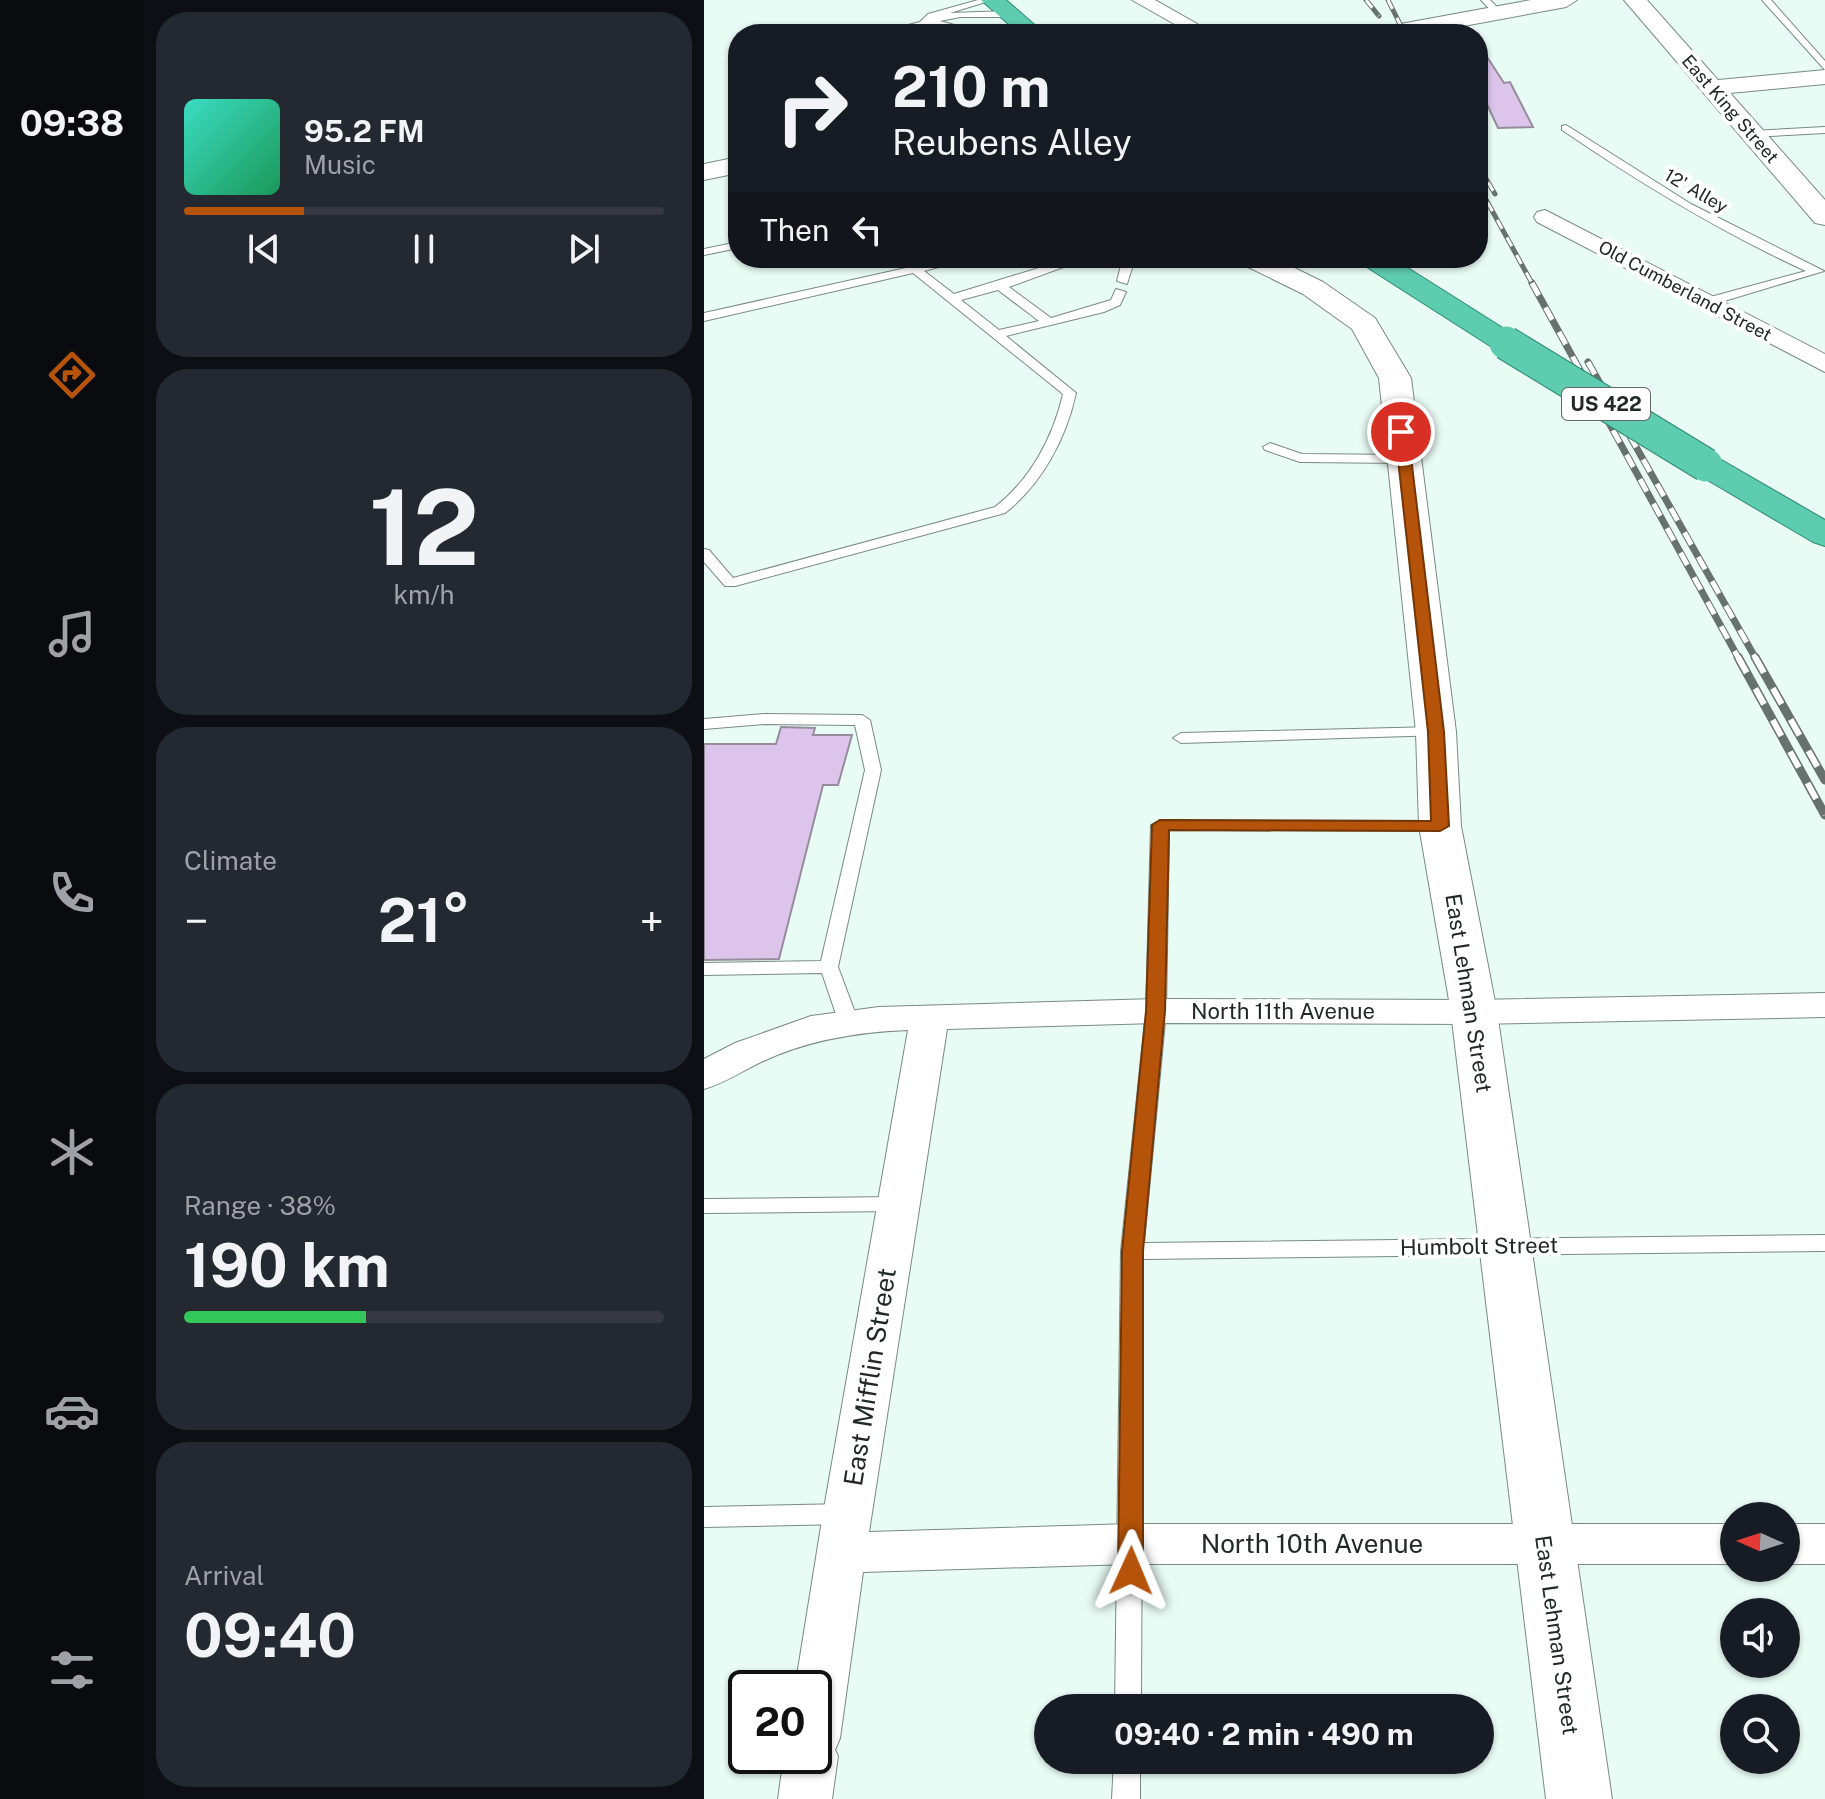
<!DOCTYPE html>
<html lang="en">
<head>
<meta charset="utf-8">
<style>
  body { margin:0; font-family:"Public Sans",sans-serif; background:#242831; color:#f1f3f6; height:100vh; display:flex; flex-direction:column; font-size:30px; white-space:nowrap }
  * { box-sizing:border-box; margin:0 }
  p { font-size:26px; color:#9ea1a6 }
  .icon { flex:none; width:44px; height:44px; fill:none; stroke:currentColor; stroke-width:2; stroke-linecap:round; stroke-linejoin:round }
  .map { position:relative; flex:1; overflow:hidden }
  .details { display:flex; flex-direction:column; gap:12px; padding:12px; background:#0d0f14; width:560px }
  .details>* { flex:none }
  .guide { position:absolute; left:24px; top:24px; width:760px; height:244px; border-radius:32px; box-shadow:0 2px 6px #0004; background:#171b24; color:#f1f3f6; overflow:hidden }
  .needle { width:52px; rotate:273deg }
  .buttons { position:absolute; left:1016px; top:1502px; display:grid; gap:16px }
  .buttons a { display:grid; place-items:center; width:80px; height:80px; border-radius:50%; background:#171b24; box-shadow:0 2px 6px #0004; font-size:40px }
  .speed { position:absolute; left:24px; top:1670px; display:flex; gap:16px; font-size:40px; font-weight:700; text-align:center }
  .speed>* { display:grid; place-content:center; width:104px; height:104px; border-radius:50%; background:#171b24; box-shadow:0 2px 6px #0004; line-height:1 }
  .speed .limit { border:4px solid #111; border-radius:12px; background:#fff; color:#111 }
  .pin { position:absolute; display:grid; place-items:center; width:68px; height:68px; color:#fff; margin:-34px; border:4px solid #fff; border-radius:50%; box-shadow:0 2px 8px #0007 }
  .me { position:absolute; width:88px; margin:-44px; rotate:1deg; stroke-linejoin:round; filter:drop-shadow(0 0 6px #0008) }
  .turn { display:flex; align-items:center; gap:28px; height:168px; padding:0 32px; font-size:36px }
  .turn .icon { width:104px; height:104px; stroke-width:2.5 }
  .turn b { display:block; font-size:56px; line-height:68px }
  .then { display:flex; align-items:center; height:76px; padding:0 32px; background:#0003; gap:16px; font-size:30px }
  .big { font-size:60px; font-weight:700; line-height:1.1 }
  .details .widget { flex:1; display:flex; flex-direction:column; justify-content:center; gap:12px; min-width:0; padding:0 28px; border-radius:32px; background:#242831 }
  .details .dial { align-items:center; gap:0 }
  .dial b { font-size:104px; line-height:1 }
  .song { display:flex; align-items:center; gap:24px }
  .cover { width:96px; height:96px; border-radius:12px; background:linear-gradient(135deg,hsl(170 70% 55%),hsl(150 70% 35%)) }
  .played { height:8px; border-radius:4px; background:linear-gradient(90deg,#b45309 25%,#363941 25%) }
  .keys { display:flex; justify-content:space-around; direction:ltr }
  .heat { display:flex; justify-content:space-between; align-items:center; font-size:44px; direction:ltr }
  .charge { height:12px; border-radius:6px; background:linear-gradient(90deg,#34c759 38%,#363941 0) }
  .trip { position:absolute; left:330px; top:1694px; width:460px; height:80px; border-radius:40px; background:#171b24; box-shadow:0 2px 6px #0004; font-weight:700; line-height:80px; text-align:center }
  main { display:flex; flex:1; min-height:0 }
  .tabs { display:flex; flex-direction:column; width:144px; justify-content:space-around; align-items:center; background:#090b0e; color:#9ea1a6 }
  .tabs .icon { width:56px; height:56px }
  .tabs .current { color:#b45309 }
  .tabs b { font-size:36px; color:#f1f3f6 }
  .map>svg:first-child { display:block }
</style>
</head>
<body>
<main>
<nav class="tabs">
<b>09:38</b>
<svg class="icon current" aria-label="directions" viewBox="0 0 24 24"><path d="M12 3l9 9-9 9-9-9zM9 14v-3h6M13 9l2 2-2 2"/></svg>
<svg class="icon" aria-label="music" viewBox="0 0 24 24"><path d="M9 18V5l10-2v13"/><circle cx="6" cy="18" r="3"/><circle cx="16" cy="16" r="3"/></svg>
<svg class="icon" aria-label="phone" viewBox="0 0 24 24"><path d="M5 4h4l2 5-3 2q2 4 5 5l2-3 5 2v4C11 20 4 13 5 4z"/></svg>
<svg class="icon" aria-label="climate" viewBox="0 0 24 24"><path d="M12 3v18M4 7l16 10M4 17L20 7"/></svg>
<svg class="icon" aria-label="car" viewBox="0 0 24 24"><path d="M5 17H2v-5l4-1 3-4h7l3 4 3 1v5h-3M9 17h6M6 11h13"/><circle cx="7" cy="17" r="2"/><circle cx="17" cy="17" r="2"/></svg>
<svg class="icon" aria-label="filters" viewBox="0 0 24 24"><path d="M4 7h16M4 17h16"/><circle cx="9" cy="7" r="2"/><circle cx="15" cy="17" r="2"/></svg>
</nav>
<section class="details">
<div class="widget">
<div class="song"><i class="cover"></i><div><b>95.2 FM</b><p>Music</p></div></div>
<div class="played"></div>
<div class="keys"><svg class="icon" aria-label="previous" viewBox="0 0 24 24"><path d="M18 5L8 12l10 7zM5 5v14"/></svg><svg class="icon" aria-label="pause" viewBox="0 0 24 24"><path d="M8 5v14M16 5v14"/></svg><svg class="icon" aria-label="next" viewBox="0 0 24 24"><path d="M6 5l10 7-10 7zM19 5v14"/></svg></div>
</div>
<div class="widget dial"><b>12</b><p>km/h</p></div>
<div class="widget"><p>Climate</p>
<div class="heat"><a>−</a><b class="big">21°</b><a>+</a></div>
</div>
<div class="widget"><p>Range · 38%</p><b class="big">190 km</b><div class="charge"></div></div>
<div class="widget"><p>Arrival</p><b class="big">09:40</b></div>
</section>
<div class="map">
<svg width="1121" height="1799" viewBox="0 0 1121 1799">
  <rect width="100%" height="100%" fill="#e8fbf4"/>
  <path fill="#dcc4eb" stroke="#958d9b" stroke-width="2" d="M774,43L800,83L806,82L829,127L794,128L774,85Z
    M77,727L111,728L109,735H148L134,785H119L75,959L0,960V744H72Z"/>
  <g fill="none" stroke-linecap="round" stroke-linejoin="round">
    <g stroke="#798a84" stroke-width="2">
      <path id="service" d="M274,0H288L246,13L305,11L310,14L305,17H256L236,21L254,26L267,34C253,34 242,26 228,26C208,26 190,34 169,34L216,22L224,14Z
        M777,0H786L799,13L791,15Z
        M1058,0H1067L1121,61V70Z
        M399,26L402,31L364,34Z
        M862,125L987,204L1120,271L1007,305H999V299L1102,271C1016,232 936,183 858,130V126Z
        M1121,127V133L1047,137L1042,134L1047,131Z
        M34,242V248L0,255V249Z
        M191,258H204L213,265L246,258H267L220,271L250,294L367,258H384L305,287L347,318L407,300L412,289L422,292L416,305L400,312L302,336L372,393C362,439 338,484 301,513L31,586H21L0,562V549L5,550L29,578L291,507C326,480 349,438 359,394L209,273L0,321V313L202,268ZM294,290L335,321L295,330L257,300Z
        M413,258H425L429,265L423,284L413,281L417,265Z
        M566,443L598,454L701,455L708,459L701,463L596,462L561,450L559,447Z
        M61,714L158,715L166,720L177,770L134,967L155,1023L152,1027L145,1029L135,1023L118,973L0,975V963L117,961L161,770L151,725L61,724L0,729V719Z
        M732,727L740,732L738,735L477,743L469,738L477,733Z
        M456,820L736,821L745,826L736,831L465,830L462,1011L440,1243L1121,1235V1251L439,1259L437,1708H411L417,1251L442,1011L447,825Z
        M194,1197L201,1199L205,1204L201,1209L194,1211L0,1213V1199Z
        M141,1504L150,1507L153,1514L150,1521L141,1524L0,1527V1507Z
        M410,1760H436V1799H408Z"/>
    </g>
    <g stroke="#798a84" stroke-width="2">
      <path id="minor" d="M428,0H451L511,34H488Z
        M841,210L1121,354V372L833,222L830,217L833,212Z
        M1121,993V1017L770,1024L452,1023L243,1029L165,1532L427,1524H1030V1564H427L159,1572L136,1738L131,1750L134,1756L128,1799H74L80,1756H110V1688H91L119,1514L204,1030C153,1032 104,1040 57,1062C38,1071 21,1083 0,1089V1059L31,1043L107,1016L175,1007L452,999L770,1000Z
        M1082,1524H1121V1564H1082Z"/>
    </g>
    <g stroke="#798a84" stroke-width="2">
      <path id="tertiary" d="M827,0H873L862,7L716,34H669L672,29L680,27Z
        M920,0H943L1014,80L1121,70V84L1026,93L1121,200V225L1111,223Z
        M34,157V173L0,180V164Z"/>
    </g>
    <g stroke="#798a84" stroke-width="2">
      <path id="secondary" d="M534,258H570L619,282L671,318L707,378L752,732L757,826L793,1012L908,1799H842L747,1012L715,826L712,732L675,378L648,329L599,294L538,264Z"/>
    </g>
    <g stroke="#2f8a72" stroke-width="2">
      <path id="trunk" d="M277,0H302L341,34H316Z
        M654,258H688L813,337L817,343L813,349L802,352L791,349L658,264Z
        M1002,455L1014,458L1121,520V546L1109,542L990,472L985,465L990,458Z"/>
    </g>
    <use href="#service" fill="#fff" fill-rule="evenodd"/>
    <use href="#minor" fill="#fff" fill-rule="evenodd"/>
    <use href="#tertiary" fill="#fff" fill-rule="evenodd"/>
    <use href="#secondary" fill="#fff" fill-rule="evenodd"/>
    <use href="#trunk" fill="#5eccaf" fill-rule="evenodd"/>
    <g stroke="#67726e" stroke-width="5">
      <path id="rail-far2" d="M662,0L675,16
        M684,0L701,34
        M774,165L791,194
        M774,185L829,285"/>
    </g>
    <g stroke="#67726e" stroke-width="7">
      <path id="rail-far1" d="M828,283L1035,659
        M884,362L1052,659"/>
    </g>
    <g stroke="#67726e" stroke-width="9">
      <path id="rail" d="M1034,657L1121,815
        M1051,657L1121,780"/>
    </g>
    <use href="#rail-far2" stroke="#fff" stroke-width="3" stroke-dasharray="10" stroke-linecap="butt"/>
    <use href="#rail-far1" stroke="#fff" stroke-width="5" stroke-dasharray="14" stroke-linecap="butt"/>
    <use href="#rail" stroke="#fff" stroke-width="6" stroke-dasharray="18" stroke-linecap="butt"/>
    <g stroke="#2f8a72" stroke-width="35" stroke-linecap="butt">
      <path id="trunk-bridge" d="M802,343L1002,465"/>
    </g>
    <use href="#trunk-bridge" stroke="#5eccaf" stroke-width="33"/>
  </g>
  <path fill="#b45309" stroke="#753606" stroke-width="2" d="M697,428L704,432L740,732L745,826L736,831L465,830L461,1011L439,1251V1571L435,1579L427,1582L418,1579L414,1571L418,1251L442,1011L448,825L456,820L727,821L724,732L691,432Z"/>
  <g text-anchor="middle" stroke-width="8" stroke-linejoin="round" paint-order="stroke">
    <g font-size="18" fill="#212825" stroke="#fff">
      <text transform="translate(1026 109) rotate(49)" y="6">East King Street</text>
      <text transform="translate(992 191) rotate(30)" y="6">12' Alley</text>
      <text transform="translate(981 291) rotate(28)" y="6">Old Cumberland Street</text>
    </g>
    <rect fill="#fff" stroke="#646866" stroke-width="2" x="858" y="388" width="88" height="32" rx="6"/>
    <g font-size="20" font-weight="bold" fill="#212825">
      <text x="902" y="411">US 422</text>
    </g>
    <g font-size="22" fill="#212825" stroke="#fff">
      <text transform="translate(765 993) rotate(81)" y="8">East Lehman Street</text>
      <text x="579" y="1019">North 11th Avenue</text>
      <text transform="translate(775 1246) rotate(-1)" y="8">Humbolt Street</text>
      <text transform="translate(853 1635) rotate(82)" y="8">East Lehman Street</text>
    </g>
    <g font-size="26" fill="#212825" stroke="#fff">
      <text transform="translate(166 1377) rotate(-81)" y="9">East Mifflin Street</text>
      <text x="608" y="1553">North 10th Avenue</text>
    </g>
  </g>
</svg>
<div class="buttons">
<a><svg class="needle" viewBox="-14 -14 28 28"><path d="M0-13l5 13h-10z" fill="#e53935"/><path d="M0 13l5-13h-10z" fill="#9ea1a6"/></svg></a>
<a><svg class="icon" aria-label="sound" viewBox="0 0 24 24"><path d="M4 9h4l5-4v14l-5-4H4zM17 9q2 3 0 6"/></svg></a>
<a><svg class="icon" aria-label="search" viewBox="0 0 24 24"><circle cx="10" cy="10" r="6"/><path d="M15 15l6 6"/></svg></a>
</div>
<div class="speed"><div class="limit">20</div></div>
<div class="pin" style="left:697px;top:432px;background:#d93025"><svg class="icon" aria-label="arrive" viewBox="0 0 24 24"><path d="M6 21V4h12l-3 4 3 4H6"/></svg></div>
<svg class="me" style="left:427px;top:1571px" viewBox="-20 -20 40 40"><path d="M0-17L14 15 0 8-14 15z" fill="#b45309" stroke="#fff" stroke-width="4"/></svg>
<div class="trip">09:40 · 2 min · 490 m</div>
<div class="guide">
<div class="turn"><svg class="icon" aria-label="right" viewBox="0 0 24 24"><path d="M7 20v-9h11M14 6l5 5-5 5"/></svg><div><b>210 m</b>Reubens Alley</div></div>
<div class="then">Then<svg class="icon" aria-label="left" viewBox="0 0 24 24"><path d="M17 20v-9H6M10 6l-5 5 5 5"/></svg></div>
</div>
</div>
</main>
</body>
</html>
